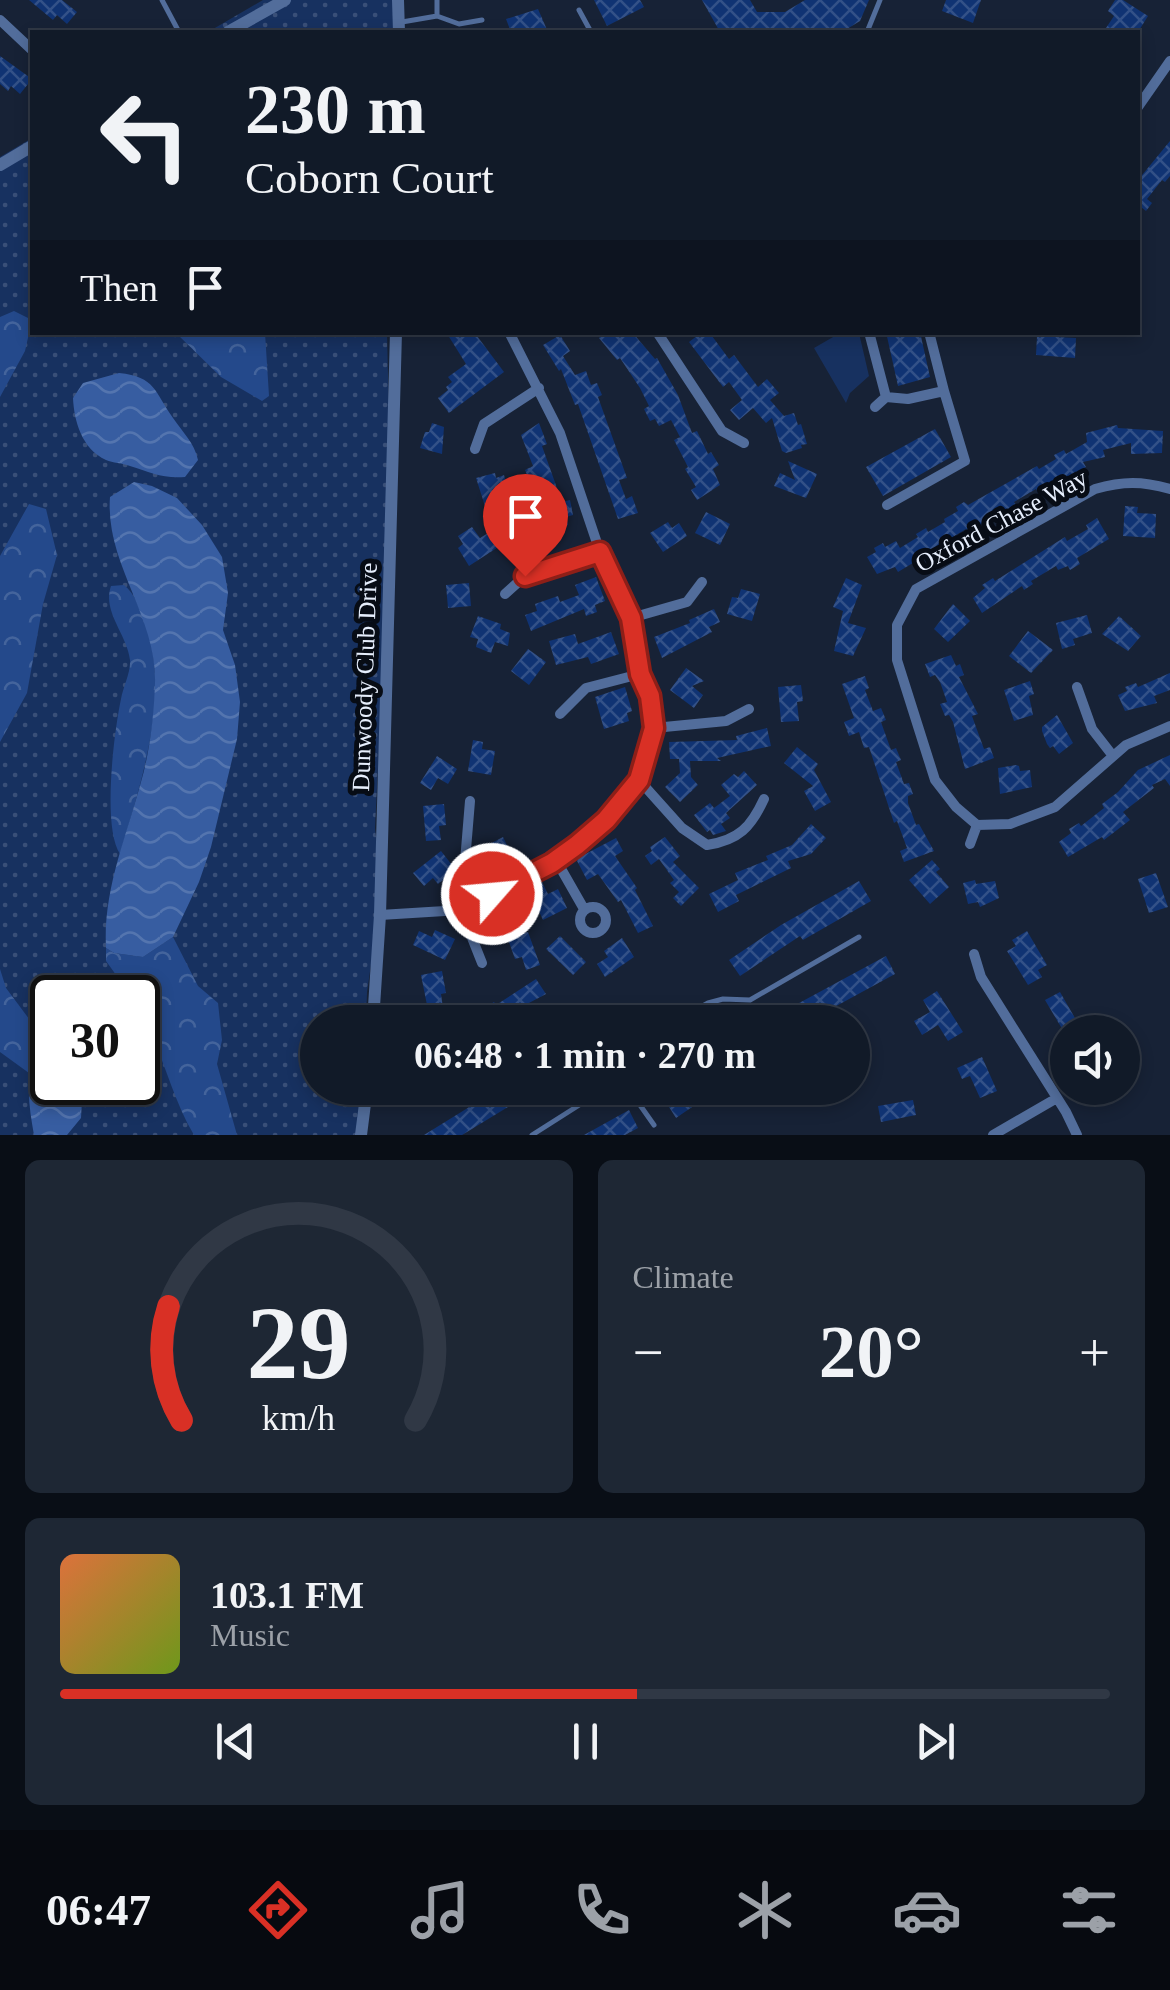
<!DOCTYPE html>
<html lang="en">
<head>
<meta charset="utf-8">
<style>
  body { margin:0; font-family:Georgia,serif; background:#1e2734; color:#f1f3f6; height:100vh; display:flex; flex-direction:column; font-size:38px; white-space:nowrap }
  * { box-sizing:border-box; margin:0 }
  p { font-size:32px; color:#9ca1a8 }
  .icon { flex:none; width:55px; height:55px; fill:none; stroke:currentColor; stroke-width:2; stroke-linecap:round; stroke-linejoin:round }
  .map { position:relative; height:1135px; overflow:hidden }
  .sheet { display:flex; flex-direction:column; gap:25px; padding:25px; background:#090e16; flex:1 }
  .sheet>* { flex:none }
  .top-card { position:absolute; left:30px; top:30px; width:1110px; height:305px; border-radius:0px; box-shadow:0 5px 15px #0003,0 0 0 2px #303845; background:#111a28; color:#f1f3f6; overflow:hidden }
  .tools { position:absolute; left:1050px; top:1015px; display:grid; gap:20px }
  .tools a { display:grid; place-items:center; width:90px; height:90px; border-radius:50%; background:#111a28; box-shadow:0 5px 15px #0003,0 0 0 2px #303845; font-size:50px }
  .speed { position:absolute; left:30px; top:975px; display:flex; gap:20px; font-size:50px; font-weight:700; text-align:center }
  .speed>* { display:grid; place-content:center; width:130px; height:130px; border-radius:50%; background:#111a28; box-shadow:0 5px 15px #0003,0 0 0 2px #303845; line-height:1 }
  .speed .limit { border:5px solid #111; border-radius:15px; background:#fff; color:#111 }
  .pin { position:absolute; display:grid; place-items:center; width:85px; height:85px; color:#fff; margin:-102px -42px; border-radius:50% 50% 50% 0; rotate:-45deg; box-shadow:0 0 10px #0007 }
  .pin .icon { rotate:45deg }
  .me { position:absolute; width:110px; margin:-55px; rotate:63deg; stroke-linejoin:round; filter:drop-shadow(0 0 8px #0008) }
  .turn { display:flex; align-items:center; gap:35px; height:210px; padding:0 50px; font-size:45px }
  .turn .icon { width:130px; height:130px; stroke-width:2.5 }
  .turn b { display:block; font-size:70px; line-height:85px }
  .then { display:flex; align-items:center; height:95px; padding:0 50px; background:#0003; gap:20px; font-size:38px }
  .big { font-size:75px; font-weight:800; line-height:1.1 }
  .sheet .card { flex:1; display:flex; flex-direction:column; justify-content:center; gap:15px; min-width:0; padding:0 35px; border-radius:15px; background:#1e2734 }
  .sheet .dial { align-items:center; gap:0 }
  .dial svg { height:260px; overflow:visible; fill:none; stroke:#303845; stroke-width:7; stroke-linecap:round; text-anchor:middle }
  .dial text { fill:#f1f3f6; stroke:none }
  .song { display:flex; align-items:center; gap:30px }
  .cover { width:120px; height:120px; border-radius:15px; background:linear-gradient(135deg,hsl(20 70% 55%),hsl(80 70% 35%)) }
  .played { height:10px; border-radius:5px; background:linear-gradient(90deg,#d93025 55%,#303845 55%) }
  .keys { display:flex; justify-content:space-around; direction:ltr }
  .heat { display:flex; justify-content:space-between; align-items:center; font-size:55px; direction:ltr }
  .sheet .tiles { flex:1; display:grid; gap:25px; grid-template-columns:1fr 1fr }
  .card:last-child { grid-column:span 2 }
  .trip { position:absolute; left:300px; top:1005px; width:570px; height:100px; border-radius:50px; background:#111a28; box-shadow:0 5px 15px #0003,0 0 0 2px #303845; font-weight:800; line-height:100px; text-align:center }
  .tab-bar { display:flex; height:160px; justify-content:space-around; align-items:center; background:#070a10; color:#9ca1a8 }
  .tab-bar .icon { width:70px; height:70px }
  .tab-bar .active { color:#d93025 }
  .tab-bar b { font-size:45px; color:#f1f3f6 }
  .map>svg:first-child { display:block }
</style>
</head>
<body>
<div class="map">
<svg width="1170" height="1135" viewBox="0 0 1170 1135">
  <defs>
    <pattern id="grass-dots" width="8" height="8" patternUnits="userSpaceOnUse" patternTransform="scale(2.5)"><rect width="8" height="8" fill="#173160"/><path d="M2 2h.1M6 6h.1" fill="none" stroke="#394f78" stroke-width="1.8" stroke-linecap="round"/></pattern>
    <pattern id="forest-crowns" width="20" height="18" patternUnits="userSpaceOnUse" patternTransform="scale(2.5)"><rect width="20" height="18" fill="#24498b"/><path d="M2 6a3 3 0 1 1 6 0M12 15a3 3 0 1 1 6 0" fill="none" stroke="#44649c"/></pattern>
    <pattern id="water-waves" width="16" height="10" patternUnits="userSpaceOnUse" patternTransform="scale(2.5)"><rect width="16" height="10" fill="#375da1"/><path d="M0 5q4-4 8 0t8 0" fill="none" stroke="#5475af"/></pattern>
    <pattern id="building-cross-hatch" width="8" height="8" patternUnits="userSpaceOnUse" patternTransform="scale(2.5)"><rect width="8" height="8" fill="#103373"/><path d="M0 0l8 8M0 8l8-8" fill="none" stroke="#335188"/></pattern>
  </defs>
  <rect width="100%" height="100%" fill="#172236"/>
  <path fill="url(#grass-dots)" fill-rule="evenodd" d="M263,0H396L400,32H208Z
    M32,138V332L387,333L391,503L375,828L382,889L367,992L366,1022H318V1088H364L362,1135H0V157ZM52,998H138V1082H52Z"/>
  <path fill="url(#forest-crowns)" d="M14,311L32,320L25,351L0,397V317Z
    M176,333H265L269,396L262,401L221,377Z
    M29,504L46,509L57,555L43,604L27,693L0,742V556Z
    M124,585C135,594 138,605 143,618C173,690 141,782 120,854C102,827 114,732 121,699C123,687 131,672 130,660C127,634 102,612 111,586Z
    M173,937L198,986L218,1003L222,1040L217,1064L237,1135H194C175,1103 167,1069 152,1036C147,1023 138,1012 138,998L132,997L106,961V948L114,953L143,957Z
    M0,969L6,988L47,1043L35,1054L29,1073L0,1052Z"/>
  <path fill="#173160" d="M840,333H846L849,337L859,333L869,376L850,393L846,403L814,348Z"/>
  <path fill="url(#water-waves)" d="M119,373C156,377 154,391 173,418C183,433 194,442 198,460L185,477C163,479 150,472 130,466C122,463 113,463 106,460C82,449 74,421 73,398L83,383Z
    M134,482L152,486L177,498L202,525L222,557L228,593L223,630L235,665L240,702L237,739L211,847L199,882L173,937L143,957L114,953L106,948C103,890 126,838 141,782C150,751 154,715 155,683C157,616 105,564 110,497Z
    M49,1041L52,1042V1082L83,1083L81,1118L67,1135H34C28,1101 22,1066 49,1041Z"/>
  <path fill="url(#building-cross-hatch)" fill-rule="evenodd" d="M29,0H62L77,12L67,24L57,15L53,20Z
    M594,0H640L644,7L607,26Z
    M702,0H750L757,12H785L805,0H869L860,21L842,32H720Z
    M946,0H981L973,23L942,11Z
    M1115,0H1123L1148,16L1138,32L1133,28L1130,32H1112L1106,28L1114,16L1108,11Z
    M538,9L548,32H511L506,19Z
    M0,56L32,79L20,94L11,86L8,91L0,84Z
    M1170,141V176L1165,182L1162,180L1147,199L1152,203L1146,211L1141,207L1138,213V180Z
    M446,332H474L504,372L449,413L438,398L448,390L446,387L452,382L448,377L466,364Z
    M605,332H632L655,359L657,358L678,395L692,433L697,431L708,454L711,452L719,465L713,469L720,485L697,500L691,490L696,487L685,469L688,467L674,440L680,437L671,420L659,426L655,419L650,421L644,409L649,406L640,388L620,358L617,360L599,338Z
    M702,332H709L729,359L734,355L758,387L767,379L779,393L770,400L784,416L794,413L798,425L801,424L807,444L801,445L802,448L786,453L782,451L772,418L766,423L753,408L739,420L730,410L742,400L729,382L723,387L689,342Z
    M886,332H920L930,377L898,386Z
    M560,335L570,351L563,356L575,375L586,371L591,385L597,383L602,395L598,397L627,478L619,480L626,499L632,496L638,513L618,519L578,404L575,405L561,369L559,371L543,345Z
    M1037,336L1076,338L1075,358L1036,355Z
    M432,423L444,427L442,454L420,448L425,432H429Z
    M539,423L547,444L542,446L562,502L570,500L573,515L566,517L568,525L507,544L506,542L469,566L458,548L463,544L458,536L472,527L480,538L501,525L494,503L485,506L476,478L495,473L496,478L504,475L508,488L529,480L525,470L533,466L521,435ZM527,493L529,497L533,496L539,517L511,526L503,500Z
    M1117,425L1118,428L1163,431L1162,453L1131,454V443L1103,450L1105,457L1083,462L1086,467L1038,493L1036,489L1014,502L1017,506L1005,512L1004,509L969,533L966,529L946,541L948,545L937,551L936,549L898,572L895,567L877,574L867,557L876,552L874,548L883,543L885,547L896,541L900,548L918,537L916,534L926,528L928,532L945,522L944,519L958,511L956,507L964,502L968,505L1037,466L1039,469L1056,459L1054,455L1064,450L1066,454L1087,442L1086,433Z
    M935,429L951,457L883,496L866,467Z
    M788,461L817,474L806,498L774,486L780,473L795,480Z
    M1125,506L1138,507L1137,513L1156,514L1155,538L1123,536Z
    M706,512L730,524L720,545L695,533Z
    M1097,518L1109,539L1077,558L1080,564L1070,570L1068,566L1058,570L1056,566L1031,581L1033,584L1024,590L1022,586L982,613L973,598L985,588L982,585L993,578L995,581L1065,537L1067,541L1088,529L1086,525Z
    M668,522L672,528L679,523L687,536L663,552L650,533Z
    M596,577L605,601L595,605L597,612L586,616L584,609L531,631L525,615L537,611L535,604L558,596L560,602L579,595L575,585Z
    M846,578L862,585L848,623L866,628L853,656L834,651L843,611L833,607Z
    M469,583L471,606L448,608L446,585Z
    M741,589L760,594L752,621L727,614L732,597L738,598Z
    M953,604L970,621L948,642L934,629Z
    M714,609L720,622L709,627L712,632L662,658L654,637L690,623L689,620Z
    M1087,615L1092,633L1073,639L1075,645L1062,649L1056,623Z
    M478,616L501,624L500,629L510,633L508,646L495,642L491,653L476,647L478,639L470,637Z
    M1119,616L1141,636L1128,651L1102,634Z
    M1028,631L1053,650L1031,673L1009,656Z
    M611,632L619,654L591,664L588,657L556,665L549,641L575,634L578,644Z
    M528,649L546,662L529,685L511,671Z
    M951,655L956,666L960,664L964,675L959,677L978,714L972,716L984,749L990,747L994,758L965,769L953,722L949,715L945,716L940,704L947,702L940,682L935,675L930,677L925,664Z
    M686,668L704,681L692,686L703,695L694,708L670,690Z
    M1170,673V690L1154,696L1157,703L1125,711L1118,695L1127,691L1125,687L1136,683L1138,687Z
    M865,676L869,688L865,690L873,711L881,708L886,720L881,722L891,750L896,748L901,760L896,762L904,784L909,783L913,794L908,796V803L916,825L919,824L934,851L904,862L900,851L907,848L897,821L894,823L869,747L864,748L859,732L849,736L844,722L854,718L842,684Z
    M1030,681L1034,694L1029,696L1033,715L1014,721L1004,690Z
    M801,685L803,701L797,702L799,721L781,722L778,687Z
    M625,687L632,711L627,713L629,721L604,729L595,697Z
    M1057,715L1073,743L1059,754L1053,746L1050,748L1047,744L1042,731V727Z
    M767,728L771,746L717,758L721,761H690L691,777L698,785L680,802L665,787L680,773L679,759H670L669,742L737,740L736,736Z
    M473,740L483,742L482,749L495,751L491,775L468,771Z
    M797,747L818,764L814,770L831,802L815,811L804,791L813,786L784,763Z
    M1170,755V786L1165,779L1152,785L1154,788L1123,812L1130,820L1104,840L1102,837L1068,857L1059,842L1071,833L1069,829L1079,823L1081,826L1104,808L1102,804L1118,792L1138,770Z
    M437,756L457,769L448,784L438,778L431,790L420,783Z
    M1016,765L1019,766L1020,771L1030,770L1032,787L1000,794L998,768Z
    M744,771L757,785L726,813L730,818L721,824L726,831L713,835L710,830L707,832L694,815L710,803L714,808L730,796L721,785L734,774L738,777Z
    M444,804L446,825L439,826L441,840L426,841L423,806Z
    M811,824L826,838L811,854L788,861L791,868L736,895L739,901L718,912L709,894L738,880L735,873L768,860L766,856L792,845Z
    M503,837L513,857L493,868L482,848Z
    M665,837L680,856L673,862L699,888L681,906L673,898L679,892L670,883L674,880L659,859L651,865L645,856L652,851L650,847Z
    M616,838L623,851L615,856L637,888L635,890L653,926L638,933L621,900L618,902L598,874L587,880L576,859Z
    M441,851L456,870L438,884L433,878L424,886L413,873Z
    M932,860L940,869L936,872L949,887L930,904L909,880Z
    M1156,873L1168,907L1149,913L1138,879Z
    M975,880L976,884L995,881L999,898L980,907L978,902L968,904L963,883Z
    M859,881L871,901L803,940L800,936L740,976L729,960L781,925Z
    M542,882L548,894L558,889L567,908L543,920L528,888Z
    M502,906L506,917L514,915L521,934L528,932L540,965L526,970L522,957L515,959L504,928L490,934L483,914Z
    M435,930L455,939L445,960L413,945L419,931L432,937Z
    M1027,931L1047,965L1038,970L1042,977L1028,985L1007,951L1016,946L1012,940Z
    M560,936L586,962L573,975L546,949Z
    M622,938L634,957L605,977L597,964L608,957L604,951Z
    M886,956L895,974L807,1022H764Z
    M442,971L446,993L441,994L443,1008L428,1010L421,975Z
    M536,979L546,994L493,1022H478L473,1015L494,1002L496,1005Z
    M937,991L963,1032L948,1041L938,1025L922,1035L914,1021L930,1012L923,1000Z
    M1060,992L1083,1032H1064L1045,1000Z
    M982,1057L997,1091L980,1098L970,1076L962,1079L957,1068Z
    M500,1088H539L462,1135H424Z
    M657,1088H684L695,1105L676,1118Z
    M913,1100L916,1115L881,1122L878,1106Z
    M629,1110L638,1128L625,1135H584Z"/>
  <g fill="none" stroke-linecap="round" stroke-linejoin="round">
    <path stroke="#526d9b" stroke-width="5" d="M162,0L179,32
      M437,0V16
      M579,10L591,32
      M402,22L437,16L459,24L482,20
      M867,32L880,0
      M674,1022L708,1003L723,999L750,1000L859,937
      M628,1088L654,1125
      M532,1135L606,1088"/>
    <path stroke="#526d9b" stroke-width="10" d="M0,20L32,50
      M1138,107L1170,61
      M657,332L722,431L744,443
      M869,332L886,397
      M929,332L944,391
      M875,407L886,397L908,399L944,391L965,461L887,505
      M475,449L484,424L539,388
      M1170,489C1142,481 1123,481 1095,489L916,589L897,625V660L935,780L956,807L977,825L1010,824L1055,807L1126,745L1170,726
      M505,594L525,576L600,552
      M631,618L687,602L702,582
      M1077,687L1092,729L1113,756
      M560,714L586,688L640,674
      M654,728L726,721L749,709
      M639,780L682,828L707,845C739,840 751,827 764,799
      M470,801L461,910L482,963
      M970,844L977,825
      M556,860L584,909
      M580 920a13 13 0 1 1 26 0a13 13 0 1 1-26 0Z
      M380,915L461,910L552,863L606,821L639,780L654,728L650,696L640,674L631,618L600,552L560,433L509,332
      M974,954L981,977L1066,1112L1077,1135
      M993,1135L1057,1098"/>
    <path stroke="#526d9b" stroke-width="12" d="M398,0L399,32
      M228,32L285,0
      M0,165L32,146
      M373,1022L380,915L396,332
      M361,1135L367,1088"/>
  </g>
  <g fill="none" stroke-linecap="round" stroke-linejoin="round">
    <g stroke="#8d1f18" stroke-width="25">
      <path id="route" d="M492,894L552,863L577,845L606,820L639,780L654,728L650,696L640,674L631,618L600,552L525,576"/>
    </g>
    <use href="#route" stroke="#d93025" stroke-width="18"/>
  </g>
  <g text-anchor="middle" stroke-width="10" stroke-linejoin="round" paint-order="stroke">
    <g font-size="25" fill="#e6eefc" stroke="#070c15">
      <text transform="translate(1001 520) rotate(-28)" y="9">Oxford Chase Way</text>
      <text transform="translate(364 677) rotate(-88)" y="9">Dunwoody Club Drive</text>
    </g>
  </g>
</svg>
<div class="tools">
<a><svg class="icon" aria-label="sound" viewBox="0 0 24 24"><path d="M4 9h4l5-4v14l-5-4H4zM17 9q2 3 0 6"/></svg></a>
</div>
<div class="speed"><div class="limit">30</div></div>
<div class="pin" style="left:525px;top:576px;background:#d93025"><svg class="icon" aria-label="arrive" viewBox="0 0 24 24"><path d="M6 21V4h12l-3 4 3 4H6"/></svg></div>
<svg class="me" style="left:492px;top:894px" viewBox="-20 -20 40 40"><circle r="17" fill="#d93025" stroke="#fff" stroke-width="3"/><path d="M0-11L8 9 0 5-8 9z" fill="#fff"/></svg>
<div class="trip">06:48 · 1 min · 270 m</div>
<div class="top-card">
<div class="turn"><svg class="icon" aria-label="left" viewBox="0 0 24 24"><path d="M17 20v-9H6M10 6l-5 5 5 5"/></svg><div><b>230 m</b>Coborn Court</div></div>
<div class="then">Then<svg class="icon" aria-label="arrive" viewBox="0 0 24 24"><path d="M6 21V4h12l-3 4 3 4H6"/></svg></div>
</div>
</div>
<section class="sheet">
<div class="tiles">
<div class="card dial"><svg viewBox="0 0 100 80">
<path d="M14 69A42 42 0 1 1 86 69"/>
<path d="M14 69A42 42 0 0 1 10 34" stroke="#d93025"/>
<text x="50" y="56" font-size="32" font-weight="700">29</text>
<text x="50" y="72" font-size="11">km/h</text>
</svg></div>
<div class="card"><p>Climate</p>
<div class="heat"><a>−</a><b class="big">20°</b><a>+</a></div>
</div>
<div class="card">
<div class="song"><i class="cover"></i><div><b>103.1 FM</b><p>Music</p></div></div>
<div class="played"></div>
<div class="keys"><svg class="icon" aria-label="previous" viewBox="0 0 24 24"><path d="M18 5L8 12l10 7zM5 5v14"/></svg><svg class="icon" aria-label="pause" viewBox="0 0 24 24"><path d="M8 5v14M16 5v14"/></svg><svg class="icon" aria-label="next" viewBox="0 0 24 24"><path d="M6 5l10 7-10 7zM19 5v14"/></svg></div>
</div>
</div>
</section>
<nav class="tab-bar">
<b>06:47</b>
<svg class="icon active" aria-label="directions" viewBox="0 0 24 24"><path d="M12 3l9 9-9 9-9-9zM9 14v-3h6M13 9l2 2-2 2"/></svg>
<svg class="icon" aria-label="music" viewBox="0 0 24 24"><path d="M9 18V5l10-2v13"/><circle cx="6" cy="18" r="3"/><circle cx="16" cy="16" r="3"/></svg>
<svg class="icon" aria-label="phone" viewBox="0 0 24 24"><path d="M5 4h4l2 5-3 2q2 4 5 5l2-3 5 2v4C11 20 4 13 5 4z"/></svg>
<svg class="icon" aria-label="climate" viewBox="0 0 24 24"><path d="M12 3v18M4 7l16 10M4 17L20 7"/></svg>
<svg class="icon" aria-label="car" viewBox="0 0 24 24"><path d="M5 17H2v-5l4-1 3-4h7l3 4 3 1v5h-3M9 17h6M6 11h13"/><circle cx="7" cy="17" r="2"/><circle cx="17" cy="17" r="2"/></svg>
<svg class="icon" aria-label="filters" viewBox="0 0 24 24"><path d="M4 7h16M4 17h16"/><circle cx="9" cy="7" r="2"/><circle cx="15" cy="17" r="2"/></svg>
</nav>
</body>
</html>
